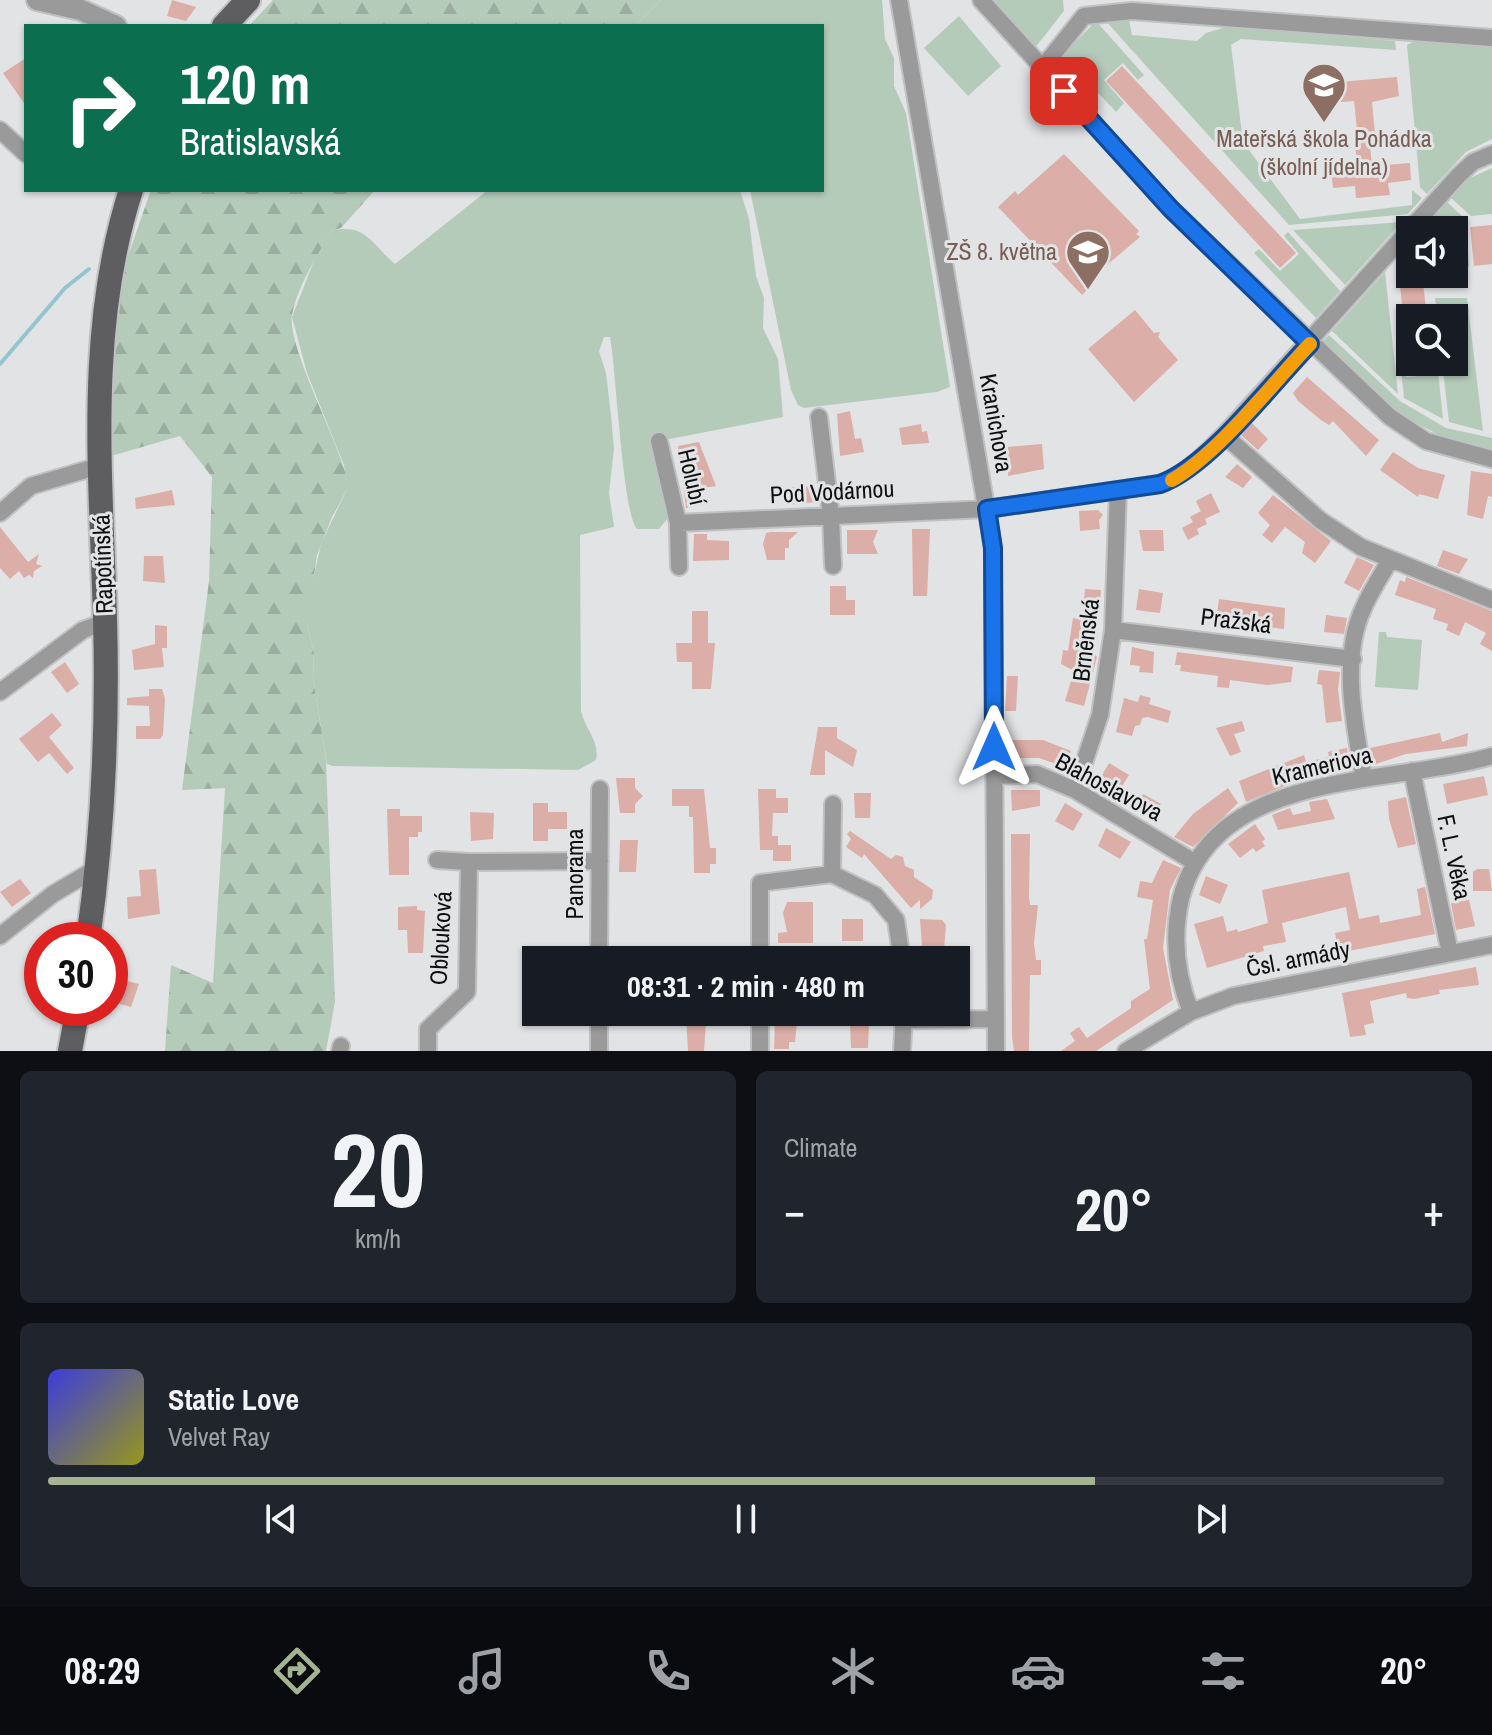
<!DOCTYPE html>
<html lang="en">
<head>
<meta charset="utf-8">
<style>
  body { margin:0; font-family:"Archivo Narrow",sans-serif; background:#20242c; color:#f1f3f6; height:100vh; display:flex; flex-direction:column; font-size:30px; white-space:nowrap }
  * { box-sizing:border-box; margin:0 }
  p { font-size:26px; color:#9ea1a6 }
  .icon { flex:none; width:44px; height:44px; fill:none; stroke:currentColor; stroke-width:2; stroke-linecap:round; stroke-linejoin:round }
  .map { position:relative; height:1051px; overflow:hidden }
  .sheet { display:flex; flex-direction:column; gap:20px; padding:20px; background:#0d0f14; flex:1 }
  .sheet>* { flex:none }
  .guide { position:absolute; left:24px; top:24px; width:800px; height:168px; border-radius:0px; box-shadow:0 2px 6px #0004; background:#0b6e4f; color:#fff; overflow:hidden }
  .fabs { position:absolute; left:1396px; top:216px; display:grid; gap:16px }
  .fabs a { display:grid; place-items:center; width:72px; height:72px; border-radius:0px; background:#171b24; box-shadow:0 2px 6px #0004; font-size:40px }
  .speed { position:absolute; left:24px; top:922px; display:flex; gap:16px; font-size:40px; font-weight:700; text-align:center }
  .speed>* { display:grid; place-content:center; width:104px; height:104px; border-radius:50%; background:#171b24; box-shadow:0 2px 6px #0004; line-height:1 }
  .speed .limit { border:12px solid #d22; background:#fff; color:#111 }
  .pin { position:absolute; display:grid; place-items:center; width:68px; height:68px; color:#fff; margin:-34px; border-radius:16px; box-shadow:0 4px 12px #0006 }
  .me { position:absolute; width:88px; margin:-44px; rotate:0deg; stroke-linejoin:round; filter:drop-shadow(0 0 6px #0008) }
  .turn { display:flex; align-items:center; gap:28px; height:168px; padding:0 24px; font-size:36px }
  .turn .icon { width:104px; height:104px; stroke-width:2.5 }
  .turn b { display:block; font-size:56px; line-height:68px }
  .big { font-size:60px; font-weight:700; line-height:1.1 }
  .sheet .card { flex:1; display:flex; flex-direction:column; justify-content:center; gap:12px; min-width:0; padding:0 28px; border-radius:12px; background:#20242c }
  .sheet .dial { align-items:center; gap:0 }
  .dial b { font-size:104px; line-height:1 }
  .song { display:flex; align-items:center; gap:24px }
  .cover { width:96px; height:96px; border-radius:12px; background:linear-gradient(135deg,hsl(240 70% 55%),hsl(60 70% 35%)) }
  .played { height:8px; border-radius:4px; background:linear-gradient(90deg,#a4b391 75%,#363941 75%) }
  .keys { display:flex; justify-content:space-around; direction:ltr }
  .heat { display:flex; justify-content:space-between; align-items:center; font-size:44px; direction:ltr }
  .sheet .tiles { flex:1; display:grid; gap:20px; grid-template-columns:1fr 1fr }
  .card:last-child { grid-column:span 2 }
  .trip { position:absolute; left:522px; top:946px; width:448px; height:80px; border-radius:0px; background:#171b24; box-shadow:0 2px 6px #0004; font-weight:700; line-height:80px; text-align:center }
  .dock { display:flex; height:128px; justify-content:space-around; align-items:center; background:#090b0e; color:#9ea1a6 }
  .dock .icon { width:56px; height:56px }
  .dock .on { color:#a4b391 }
  .dock b { font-size:36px; color:#f1f3f6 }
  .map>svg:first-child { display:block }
</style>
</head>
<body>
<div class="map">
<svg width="1492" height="1051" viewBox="0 0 1492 1051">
  <defs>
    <pattern id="forest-firs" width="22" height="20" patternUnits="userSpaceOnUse" patternTransform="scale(2)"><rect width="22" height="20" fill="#b5cbba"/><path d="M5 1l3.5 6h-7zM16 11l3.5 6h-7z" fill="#9aad9f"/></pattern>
  </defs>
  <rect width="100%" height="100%" fill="#e2e3e5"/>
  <path fill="#b5cbba" d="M661,0H882L885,39L894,58V86L906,113L950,387L937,392L804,408L798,405L791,390L750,190H822V26H635Z
    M989,0H1063L1064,11L1034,49Z
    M959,16L1001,66L968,96L924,48Z
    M1103,18L1129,19L1132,35L1197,41L1206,33L1226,27L1395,41L1396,50L1241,39L1231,45L1243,142L1300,219L1412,205V190L1422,198L1408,214L1289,225Z
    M1096,21L1144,75L1138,80L1123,63L1104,80L1124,103L1116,112L1063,55Z
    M1417,40L1487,41L1492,46V139L1466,152L1427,194L1420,187L1407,45Z
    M1492,168V214L1471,216L1450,197L1468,179Z
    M488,190H740L749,219L756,276L764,298L763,328L778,359L783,417L654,442L668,518L659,529H637C623,515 616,368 610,337H604L599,351L606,373L611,415L614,449L609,493L614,527L580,535L581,711C585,729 600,741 596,760L578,770L333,766L327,764L313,678L314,653L307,624V607L321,544L347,489L344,465L307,373L292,317L315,258L331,231C366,222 373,246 395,264Z
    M1447,202L1466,220L1469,267L1460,270L1454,266V230H1421Z
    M1402,222L1345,285L1293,230Z
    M1288,232L1340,291L1316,318L1254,253L1259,249L1280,271L1299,254L1284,236Z
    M1385,272L1398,394L1332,331Z
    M1435,298H1467L1483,431L1449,422L1442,362H1454V318H1438Z
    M1329,335L1400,401L1446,428L1492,438V452C1412,434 1379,397 1322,342Z
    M1399,350H1403L1406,377L1433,375V362H1437L1443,419L1404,398Z
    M1379,632H1386L1387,637L1422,640L1418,690L1375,687Z"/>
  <path fill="url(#forest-firs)" d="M273,0H661L635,26H249Z
    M151,190H375L341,228L331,231C317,256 297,287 292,315C287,347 339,441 347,479V489L332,517L317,555L307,624L314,653L313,678L326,759L335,1002L326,1051H165L171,965L213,983L225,788L182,790L209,581L212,477L180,436L111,456V305Z"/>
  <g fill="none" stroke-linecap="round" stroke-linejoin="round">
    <path stroke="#94c5cf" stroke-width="4" d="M0,364L65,288L89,269"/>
  </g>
  <path fill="#dbaea7" d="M172,0L196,7L186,21L167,16Z
    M26,58V106L3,73Z
    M1122,66L1296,253L1280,268L1106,81Z
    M1397,77L1399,96L1372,102L1376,144L1370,145L1372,166L1410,163L1411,180L1388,183L1390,195L1356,198L1355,186L1333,188L1331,170L1357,167L1355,140L1358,139L1354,101L1330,103L1328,83Z
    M1064,154L1139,231L1136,234L1140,237L1095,275L1098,279L1082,295L998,207L1015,191L1018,195Z
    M1492,225V264L1474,266L1470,227Z
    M1399,272L1422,274L1427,318H1403Z
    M1135,310L1154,333L1160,332L1158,337L1178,360L1134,402L1088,349Z
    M1307,377L1379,440L1366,456L1333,421L1329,425L1321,420L1298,401L1293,393Z
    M850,411L855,439L861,438L864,452L840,456L837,414Z
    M1252,423L1268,439L1258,450L1241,435Z
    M921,424L922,432L927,431L929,443L902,445L899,428Z
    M699,442L716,486L702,488L706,504L686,508L678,446Z
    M1042,444L1044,469L1008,476V447Z
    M1393,452L1418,468L1445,475L1438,499L1419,494L1418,497L1380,470Z
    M1237,464L1252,477L1243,488L1225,477Z
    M1471,471L1492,474V497L1488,496L1483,519L1467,515Z
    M814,486L816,502L787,505L785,488Z
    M172,490L175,505L136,509L135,498Z
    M1211,493L1220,512L1205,519L1207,524L1197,529L1199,534L1188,540L1182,528L1193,522L1190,517L1201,511L1203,516L1196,501Z
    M1273,495L1331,541L1315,563L1302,553L1305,542L1285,527L1272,543L1262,535L1270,525L1258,513Z
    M1098,510L1103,515L1099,520L1100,529L1080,531L1079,511Z
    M0,527L28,562L39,554L36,564L42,566L34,571L33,578L29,575L24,578L19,571L10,579L0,568Z
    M912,529H930L927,596H913Z
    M847,530H878L873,542L878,554H847Z
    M1139,530H1163L1164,551H1143Z
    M771,532H798L789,540V548H785V560H767L763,544L766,533Z
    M694,534H707V540L729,541V560L693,561Z
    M1443,550L1468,559L1459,574L1437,566Z
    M144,556H163L165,583L143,581Z
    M1357,557L1374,565L1359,591L1344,583Z
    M1406,577L1492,611V651L1480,644L1486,633L1465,622L1459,636L1446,630L1448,624L1433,619L1436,609L1395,595L1400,580L1405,582Z
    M830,586H846V600H855V615H830Z
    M1085,589L1101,590L1097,639L1080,637L1097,657L1084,706L1065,701L1074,671L1061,664L1063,650L1068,651L1073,618L1082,620Z
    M1139,589L1163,593L1160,613L1136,610Z
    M1219,599L1285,608L1284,629L1216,621Z
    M692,611H708V643H715L711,689H692V662H677L676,643H692Z
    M1326,615L1347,618L1344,634L1324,632Z
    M155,625L167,626V648H162L164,667L134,670L132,650L155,644Z
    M1132,647L1154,652L1153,673L1139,672L1140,666L1130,665Z
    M1177,652L1293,667L1291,682L1267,685L1230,680L1229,688L1217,687L1218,676L1180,671L1181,665H1175Z
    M65,662L79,684L67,693L51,672Z
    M1319,670L1340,672L1338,690L1342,721L1326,723L1322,685L1317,684Z
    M1007,676H1018L1016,711H1005Z
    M149,689H162L165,699L163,735L160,739H136V726H150L149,706L127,705V698L149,696Z
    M1140,695L1151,698L1149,704L1171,711L1168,723L1148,717L1142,718L1140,725L1135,726L1132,736L1116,732L1124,698L1138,702Z
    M52,713L62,725L49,737L74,768L67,774L49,753L38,762L19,739Z
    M1242,721L1245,731L1234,734L1241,752L1230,756L1216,728Z
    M818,727H837V738L857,750L853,767L825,750V775H810Z
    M1440,733L1442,742L1468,733L1467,746L1406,754L1373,765L1370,748Z
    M1010,740H1043L1071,751L1065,767L1039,758H1010Z
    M1347,748L1350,770L1311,775L1246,802L1239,781L1304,755L1306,762L1329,757L1328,752Z
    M1109,763L1129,775L1116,796L1097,784Z
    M1484,776L1488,795L1447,804L1443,784Z
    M616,778H635V788L643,796L635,804V813H620Z
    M1228,788L1238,803L1193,847L1174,837L1193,814Z
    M672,789H704L710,848H716V864H710V873H694L693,817H689V806H672Z
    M758,789H776V798H788V813H773L772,836H778V845H791V861H773V850H760Z
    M1011,790H1040V806L1012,811Z
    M854,793H871L870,818H855Z
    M1143,794L1161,804L1153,817L1135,807Z
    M1406,797L1416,844L1398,848L1389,819L1388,801Z
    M1327,799L1335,819L1278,830L1272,815L1290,808L1293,815L1311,811L1309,802Z
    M533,803H548V812H567V829H548V841H533Z
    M1065,803L1083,814L1073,831L1055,821Z
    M387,809H400V816H422V832H418V837H409V875H389Z
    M470,812L494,813L493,839L471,841Z
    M1255,824L1265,839L1262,842L1265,846L1256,852L1253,848L1240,858L1228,844Z
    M1106,828L1131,842L1120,859L1098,846Z
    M850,831L891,859L896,855L903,857L905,866L914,870V877L933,890L932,899L920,909V900L911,908L864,854L862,858L846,847L851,839L847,834Z
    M1011,834H1030L1029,897L1030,905H1038L1034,943L1036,960H1041V975H1030L1029,1051H1014L1012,1037Z
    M620,840H638L636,872H619Z
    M1163,860L1181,868L1170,890L1163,948L1173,1000L1096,1051H1061L1075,1041L1070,1033L1079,1027L1087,1038L1131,1008V1001L1150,989L1144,939H1147L1153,900L1137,897L1140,881L1152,883Z
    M156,869L160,914L128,919L127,897L141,896L139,870Z
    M1477,869H1489L1492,891H1473V872Z
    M1349,872L1359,919L1379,915L1380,923L1421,915L1417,889L1425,887L1435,934L1339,953L1335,933L1350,930L1346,907L1282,923L1286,942L1263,946L1264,951L1207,968L1194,924L1223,916L1227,932L1237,929L1238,932L1268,923L1262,890Z
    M1206,876L1228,885L1220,904L1199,895Z
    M20,879L31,893L12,907L0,892Z
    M1469,900L1475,926L1456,930L1451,903Z
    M787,902H813V943H778V933L787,932L783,913Z
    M417,906V910L425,911L423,953H408L407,930H398V907Z
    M842,919H863V941H842Z
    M920,919L942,920L946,925L944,950L952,960H923Z
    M1476,967L1479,985L1439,990L1440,994L1414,999L1407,998L1406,993L1370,1001L1374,1023L1364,1025L1366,1035L1350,1037L1342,993Z
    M123,980L139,984L131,1007L117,1003Z
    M701,1012H711V1022H706L704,1051H688L686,1015Z
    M775,1022H797L795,1042H789V1049H774Z
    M850,1023H869L868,1048H851Z"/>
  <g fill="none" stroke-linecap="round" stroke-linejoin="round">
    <g stroke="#c0c1c3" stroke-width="20">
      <path id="minor" d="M899,0L993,548L996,1051
        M981,0L1171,209L1390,417L1426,441L1492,459
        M1043,67L1084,16L1132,11L1492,38
        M0,130L26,154
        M819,417L831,516L833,566
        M1224,435L1320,520L1361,547L1492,600
        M659,441L678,523L679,567
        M0,513L31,486L99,466
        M678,523L987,509L1160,484C1187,474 1204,455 1224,435L1459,175L1473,162L1492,154
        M1113,630L1353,659
        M0,692L83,630L105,622
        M1412,771L1450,953
        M995,776L1037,774L1075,790L1194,862
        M1364,779C1355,728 1340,659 1363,609C1370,592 1381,576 1390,560
        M1075,790L1100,715L1113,630L1118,491
        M437,860L469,862
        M832,874L833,804
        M0,936L53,894L97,868
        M599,960L600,789
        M760,960V883L832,874L875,895L896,920L902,960
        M760,1012V1051
        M1191,1012C1176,975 1172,937 1181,898C1215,768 1390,786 1492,756
        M905,1020L996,1019
        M340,1051L341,1046
        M428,1051V1029L467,992L469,862L600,861
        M599,1051V1012
        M902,1051L904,1013
        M1126,1051L1191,1012L1233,996L1492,945"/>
    </g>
    <g stroke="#c0c1c3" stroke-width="24">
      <path id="tertiary" d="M37,0L81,10L116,26"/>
    </g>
    <g stroke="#c0c1c3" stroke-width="28">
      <path id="primary" d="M224,26L248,0
        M88,940C103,834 108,726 105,618C101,475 86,329 131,190
        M70,1051L78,1008"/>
    </g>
    <use href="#minor" stroke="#9a9a9b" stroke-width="16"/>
    <use href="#tertiary" stroke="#9a9a9b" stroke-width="20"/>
    <use href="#primary" stroke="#5e5e60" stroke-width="24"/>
  </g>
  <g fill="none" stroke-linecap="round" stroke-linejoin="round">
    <g stroke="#114b97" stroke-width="20">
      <path id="route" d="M994,747L993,548L987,509L1160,484C1210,466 1271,384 1310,344L1171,209L1064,91"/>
    </g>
    <use href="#route" stroke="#1a73e8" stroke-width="14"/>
    <path stroke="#f59e0b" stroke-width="14" d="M1172,480C1218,454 1272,384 1310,344"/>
  </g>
  <defs>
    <g id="school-pin" transform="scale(2.3)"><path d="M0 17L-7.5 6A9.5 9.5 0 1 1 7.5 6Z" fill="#8d6e63" stroke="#e2e3e5"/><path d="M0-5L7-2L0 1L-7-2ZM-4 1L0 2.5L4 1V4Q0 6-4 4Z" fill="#fff"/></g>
  </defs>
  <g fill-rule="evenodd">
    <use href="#school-pin" x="1324" y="85"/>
    <use href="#school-pin" x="1088" y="252"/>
  </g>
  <g text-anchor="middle" stroke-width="6" stroke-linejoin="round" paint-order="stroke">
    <g font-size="24" fill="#785e54" stroke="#e2e3e5">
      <text x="1324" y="147">Mateřská škola Pohádka<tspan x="1324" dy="28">(školní jídelna)</tspan></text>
      <text x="1057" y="260" text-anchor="end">ZŠ 8. května</text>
    </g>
    <g font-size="24" fill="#0f0f10" stroke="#e2e3e5">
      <text transform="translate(996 423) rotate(80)" y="8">Kranichova</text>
      <text transform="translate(692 477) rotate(77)" y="8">Holubí</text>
      <text transform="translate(832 492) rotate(-3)" y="8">Pod Vodárnou</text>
      <text transform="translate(103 564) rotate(-92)" y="8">Rapotínská</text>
      <text transform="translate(1236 621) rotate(7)" y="8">Pražská</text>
      <text transform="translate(1086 640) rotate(-83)" y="8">Brněnská</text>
      <text transform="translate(1322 766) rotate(-13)" y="8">Krameriova</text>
      <text transform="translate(1109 787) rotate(28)" y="8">Blahoslavova</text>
      <text transform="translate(1454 857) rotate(78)" y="8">F. L. Věka</text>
      <text transform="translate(575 874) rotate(-90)" y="8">Panorama</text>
      <text transform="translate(441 938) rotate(-87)" y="8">Oblouková</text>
      <text transform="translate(1298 959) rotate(-11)" y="8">Čsl. armády</text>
    </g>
  </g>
</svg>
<div class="fabs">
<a><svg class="icon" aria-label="sound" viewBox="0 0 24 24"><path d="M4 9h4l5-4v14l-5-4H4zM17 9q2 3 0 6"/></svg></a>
<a><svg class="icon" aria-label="search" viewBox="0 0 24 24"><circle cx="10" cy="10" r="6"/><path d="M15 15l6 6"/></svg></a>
</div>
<div class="speed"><div class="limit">30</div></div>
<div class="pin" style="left:1064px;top:91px;background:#d93025"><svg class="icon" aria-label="arrive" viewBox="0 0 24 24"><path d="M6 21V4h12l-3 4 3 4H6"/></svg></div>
<svg class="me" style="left:994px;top:747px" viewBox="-20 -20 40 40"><path d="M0-17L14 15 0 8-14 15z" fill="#1a73e8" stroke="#fff" stroke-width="4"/></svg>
<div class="trip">08:31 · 2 min · 480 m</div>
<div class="guide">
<div class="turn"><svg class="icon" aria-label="right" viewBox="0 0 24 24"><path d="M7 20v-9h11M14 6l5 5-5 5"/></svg><div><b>120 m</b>Bratislavská</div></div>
</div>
</div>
<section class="sheet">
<div class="tiles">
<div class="card dial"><b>20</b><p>km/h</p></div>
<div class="card"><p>Climate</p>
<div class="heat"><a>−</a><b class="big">20°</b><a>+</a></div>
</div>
<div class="card">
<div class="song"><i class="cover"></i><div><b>Static Love</b><p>Velvet Ray</p></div></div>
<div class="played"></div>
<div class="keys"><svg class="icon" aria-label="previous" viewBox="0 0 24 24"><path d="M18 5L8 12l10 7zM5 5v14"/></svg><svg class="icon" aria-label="pause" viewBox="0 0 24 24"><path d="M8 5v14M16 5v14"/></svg><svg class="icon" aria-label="next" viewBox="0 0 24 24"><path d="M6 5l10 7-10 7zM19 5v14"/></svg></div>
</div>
</div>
</section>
<nav class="dock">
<b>08:29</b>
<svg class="icon on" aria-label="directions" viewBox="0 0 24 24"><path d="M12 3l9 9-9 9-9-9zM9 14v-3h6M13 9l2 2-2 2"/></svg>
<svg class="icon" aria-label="music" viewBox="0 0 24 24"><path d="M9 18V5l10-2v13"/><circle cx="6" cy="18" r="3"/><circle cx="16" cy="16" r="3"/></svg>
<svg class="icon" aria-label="phone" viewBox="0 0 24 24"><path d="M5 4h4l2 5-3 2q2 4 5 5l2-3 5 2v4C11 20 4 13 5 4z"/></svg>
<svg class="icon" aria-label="climate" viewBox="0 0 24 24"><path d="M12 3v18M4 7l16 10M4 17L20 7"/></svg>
<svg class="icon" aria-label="car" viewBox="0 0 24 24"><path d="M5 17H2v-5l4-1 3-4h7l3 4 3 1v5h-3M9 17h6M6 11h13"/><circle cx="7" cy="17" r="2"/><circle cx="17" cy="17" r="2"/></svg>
<svg class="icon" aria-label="filters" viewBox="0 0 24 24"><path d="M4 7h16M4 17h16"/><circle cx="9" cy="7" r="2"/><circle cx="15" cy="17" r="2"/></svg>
<b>20°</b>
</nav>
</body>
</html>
